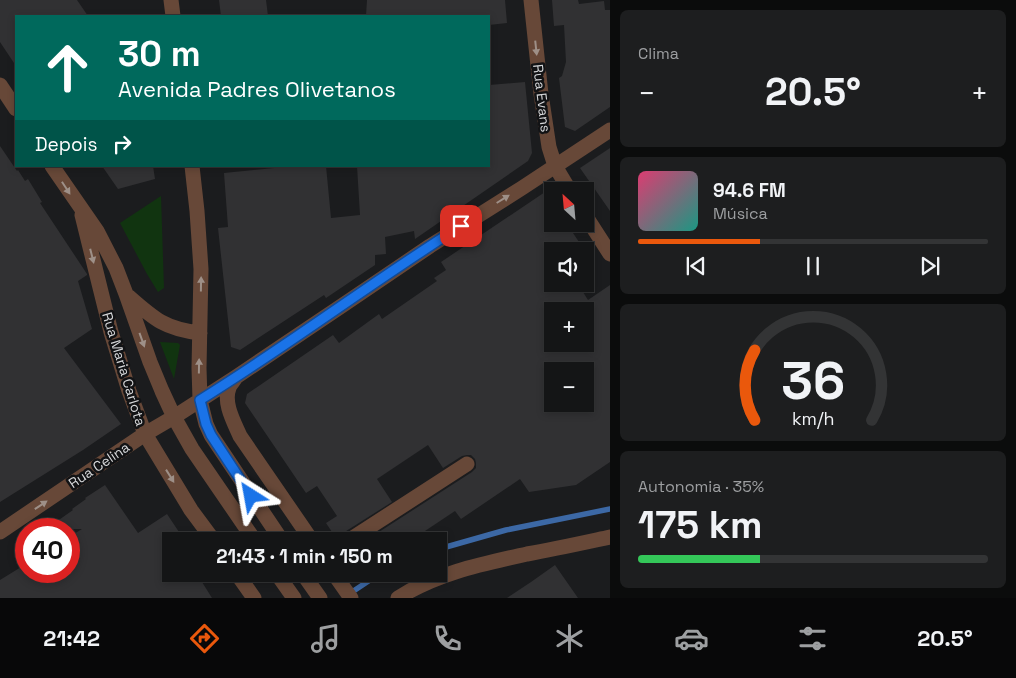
<!DOCTYPE html>
<html lang="pt">
<head>
<meta charset="utf-8">
<style>
  body { margin:0; font-family:"Space Grotesk",sans-serif; background:#1d1e1f; color:#f1f3f6; height:100vh; display:flex; flex-direction:column; font-size:19px; white-space:nowrap }
  * { box-sizing:border-box; margin:0 }
  p { font-size:16px; color:#9d9fa1 }
  .icon { flex:none; width:28px; height:28px; fill:none; stroke:currentColor; stroke-width:2; stroke-linecap:round; stroke-linejoin:round }
  .map { position:relative; flex:1; overflow:hidden }
  .sheet { display:flex; flex-direction:column; gap:10px; padding:10px; background:#0b0c0c; width:406px }
  .sheet>* { flex:none }
  .hud { position:absolute; left:15px; top:15px; width:475px; height:152px; border-radius:0px; box-shadow:0 2px 8px #0003,0 0 0 1px #333435; background:#00695c; color:#fff; overflow:hidden }
  .needle { width:32px; rotate:334deg }
  .buttons { position:absolute; left:544px; top:182px; display:grid; gap:10px }
  .buttons a { display:grid; place-items:center; width:50px; height:50px; border-radius:0px; background:#141516; box-shadow:0 2px 8px #0003,0 0 0 1px #333435; font-size:25px }
  .speed { position:absolute; left:15px; top:518px; display:flex; gap:10px; font-size:25px; font-weight:700; text-align:center }
  .speed>* { display:grid; place-content:center; width:65px; height:65px; border-radius:50%; background:#141516; box-shadow:0 2px 8px #0003,0 0 0 1px #333435; line-height:1 }
  .speed .limit { border:8px solid #d22; background:#fff; color:#111 }
  .pin { position:absolute; display:grid; place-items:center; width:42px; height:42px; color:#fff; margin:-21px; border-radius:10px; box-shadow:0 2px 8px #0006 }
  .me { position:absolute; width:55px; margin:-28px; rotate:326deg; stroke-linejoin:round; filter:drop-shadow(0 0 4px #0008) }
  .turn { display:flex; align-items:center; gap:18px; height:105px; padding:0 20px; font-size:22px }
  .turn .icon { width:65px; height:65px; stroke-width:2.5 }
  .turn b { display:block; font-size:35px; line-height:42px }
  .then { display:flex; align-items:center; height:48px; padding:0 20px; background:#0003; gap:10px; font-size:19px }
  .big { font-size:38px; font-weight:700; line-height:1.1 }
  .sheet .tile { flex:1; display:flex; flex-direction:column; justify-content:center; gap:8px; min-width:0; padding:0 18px; border-radius:8px; background:#1d1e1f }
  .sheet .dial { align-items:center; gap:0 }
  .dial svg { height:130px; overflow:visible; fill:none; stroke:#333435; stroke-width:7; stroke-linecap:round; text-anchor:middle }
  .dial text { fill:#f1f3f6; stroke:none }
  .song { display:flex; align-items:center; gap:15px }
  .cover { width:60px; height:60px; border-radius:8px; background:linear-gradient(135deg,hsl(340 70% 55%),hsl(170 70% 35%)) }
  .played { height:5px; border-radius:2px; background:linear-gradient(90deg,#ea580c 35%,#333435 35%) }
  .keys { display:flex; justify-content:space-around; direction:ltr }
  .heat { display:flex; justify-content:space-between; align-items:center; font-size:28px; direction:ltr }
  .charge { height:8px; border-radius:4px; background:linear-gradient(90deg,#34c759 35%,#333435 0) }
  .trip { position:absolute; left:162px; top:532px; width:285px; height:50px; border-radius:0px; background:#141516; box-shadow:0 2px 8px #0003,0 0 0 1px #333435; font-weight:700; line-height:50px; text-align:center }
  .dock { display:flex; height:80px; justify-content:space-around; align-items:center; background:#080809; color:#9d9fa1 }
  .dock .icon { width:35px; height:35px }
  .dock .selected { color:#ea580c }
  .dock b { font-size:22px; color:#f1f3f6 }
  main { display:flex; flex:1; min-height:0 }
  .map>svg:first-child { display:block }
</style>
</head>
<body>
<main>
<div class="map">
<svg width="610" height="598" viewBox="0 0 610 598">
  <rect width="100%" height="100%" fill="#1b1c1e"/>
  <path fill="#113410" d="M161,196L164,288L158,292L147,274L120,223Z
    M160,342L178,343L180,345L174,379Z"/>
  <g fill="none" stroke-linecap="round" stroke-linejoin="round">
    <path stroke="#3c68a5" stroke-width="5.5" d="M439,549L506,530L610,509
      M349,594L379,574"/>
  </g>
  <path fill="#313133" fill-rule="evenodd" d="M0,0H77L88,16H16V66L0,42Z
    M219,0H266L268,16H221Z
    M367,0H505L507,23L489,25V16H366Z
    M552,0H578L579,4L604,1L605,10H610V107L575,131L565,127L559,78L562,76L566,62L564,25L554,26Z
    M525,82L532,153L528,161L415,239L414,231L385,237L386,254L375,255V265L326,298L324,295L240,350L231,347L218,228L228,227L224,173L294,166H326L331,218L360,215L357,166H489V85Z
    M0,146L17,171L18,170L25,181L28,179L42,202L40,203L87,274V275L78,281L92,329L64,348L121,424L83,450L0,502Z
    M610,148V211L580,168Z
    M102,166H153L155,179L118,189Z
    M545,192L552,203V224H567L585,251H552V284H578L588,300L610,285V462L576,485L529,492L520,479L461,519L455,511L410,541H365L472,472L476,468V463L475,459L471,455H467L462,456L443,468L428,445L377,479L392,502L343,533L340,536L338,541L326,523L337,516L317,486L306,493L245,403L247,394L333,335L339,343L379,314L382,319L437,281L434,278L446,270L441,262ZM552,311H585V344H552ZM552,371H585V404H552Z
    M105,485L138,533L167,514L185,541H171V574H197L212,598H0V580L26,564V571H69V537L82,529H46L73,510L72,509L86,499L85,498Z
    M555,565L578,598H507L531,582Z"/>
  <g fill="none" stroke-linecap="round" stroke-linejoin="round">
    <path stroke="#674838" stroke-width="15" d="M171,0L173,16
      M531,0L541,94L549,147L555,166L570,191
      M0,85L16,109
      M52,166L97,231L116,268L126,294L150,362L162,391L174,417L192,449L255,541
      M192,166L197,211L201,269L199,368L200,400L206,424L211,435L282,541
      M82,215L111,332L129,391L145,434L191,510L214,541
      M585,215L610,254
      M128,296C154,319 165,329 200,333
      M236,377C234,381 230,384 229,388C223,403 234,422 240,436L312,541
      M0,532L145,434L174,417L236,377L343,305L430,246L522,188L610,130
      M348,541L467,464
      M237,574L254,598
      M277,574L294,598
      M303,574L320,598
      M334,574L351,598
      M398,598C437,573 482,564 527,554C555,549 582,543 610,537"/>
  </g>
  <defs><path id="oneway-solid" d="M-6-.8H1V-3.2L6.5 0L1 3.2V.8H-6Z" transform="scale(1.25)"/></defs>
  <g fill="#9e9088">
    <use href="#oneway-solid" transform="translate(536 48) rotate(84)"/>
    <use href="#oneway-solid" transform="translate(66 188) rotate(57)"/>
    <use href="#oneway-solid" transform="translate(503 199) rotate(-32)"/>
    <use href="#oneway-solid" transform="translate(92 256) rotate(76)"/>
    <use href="#oneway-solid" transform="translate(201 284) rotate(-89)"/>
    <use href="#oneway-solid" transform="translate(142 340) rotate(70)"/>
    <use href="#oneway-solid" transform="translate(199 366) rotate(-89)"/>
    <use href="#oneway-solid" transform="translate(170 476) rotate(58)"/>
    <use href="#oneway-solid" transform="translate(41 505) rotate(-34)"/>
  </g>
  <g fill="none" stroke-linecap="round" stroke-linejoin="round">
    <g stroke="#114b97" stroke-width="12">
      <path id="route" d="M251,496L211,435L206,424L200,400C289,345 372,282 461,226"/>
    </g>
    <use href="#route" stroke="#1a73e8" stroke-width="9"/>
  </g>
  <g text-anchor="middle" stroke-width="5" stroke-linejoin="round" paint-order="stroke">
    <g font-size="14" fill="#d6d7d9" stroke="#121315">
      <text transform="translate(542 98) rotate(83)" y="5">Rua Evans</text>
      <text transform="translate(124 369) rotate(73)" y="5">Rua Maria Carlota</text>
      <text transform="translate(99 465) rotate(-34)" y="5">Rua Celina</text>
    </g>
  </g>
</svg>
<div class="buttons">
<a><svg class="needle" viewBox="-14 -14 28 28"><path d="M0-13l5 13h-10z" fill="#e53935"/><path d="M0 13l5-13h-10z" fill="#9d9fa1"/></svg></a>
<a><svg class="icon" aria-label="sound" viewBox="0 0 24 24"><path d="M4 9h4l5-4v14l-5-4H4zM17 9q2 3 0 6"/></svg></a>
<a>+</a>
<a>−</a>
</div>
<div class="speed"><div class="limit">40</div></div>
<div class="pin" style="left:461px;top:226px;background:#d93025"><svg class="icon" aria-label="arrive" viewBox="0 0 24 24"><path d="M6 21V4h12l-3 4 3 4H6"/></svg></div>
<svg class="me" style="left:251px;top:496px" viewBox="-20 -20 40 40"><path d="M0-17L14 15 0 8-14 15z" fill="#1a73e8" stroke="#fff" stroke-width="4"/></svg>
<div class="trip">21:43 · 1 min · 150 m</div>
<div class="hud">
<div class="turn"><svg class="icon" aria-label="ahead" viewBox="0 0 24 24"><path d="M12 20V5M6 11l6-6 6 6"/></svg><div><b>30 m</b>Avenida Padres Olivetanos</div></div>
<div class="then">Depois<svg class="icon" aria-label="right" viewBox="0 0 24 24"><path d="M7 20v-9h11M14 6l5 5-5 5"/></svg></div>
</div>
</div>
<section class="sheet">
<div class="tile"><p>Clima</p>
<div class="heat"><a>−</a><b class="big">20.5°</b><a>+</a></div>
</div>
<div class="tile">
<div class="song"><i class="cover"></i><div><b>94.6 FM</b><p>Música</p></div></div>
<div class="played"></div>
<div class="keys"><svg class="icon" aria-label="previous" viewBox="0 0 24 24"><path d="M18 5L8 12l10 7zM5 5v14"/></svg><svg class="icon" aria-label="pause" viewBox="0 0 24 24"><path d="M8 5v14M16 5v14"/></svg><svg class="icon" aria-label="next" viewBox="0 0 24 24"><path d="M6 5l10 7-10 7zM19 5v14"/></svg></div>
</div>
<div class="tile dial"><svg viewBox="0 0 100 80">
<path d="M14 69A42 42 0 1 1 86 69"/>
<path d="M14 69A42 42 0 0 1 14 26" stroke="#ea580c"/>
<text x="50" y="56" font-size="32" font-weight="700">36</text>
<text x="50" y="72" font-size="11">km/h</text>
</svg></div>
<div class="tile"><p>Autonomia · 35%</p><b class="big">175 km</b><div class="charge"></div></div>
</section>
</main>
<nav class="dock">
<b>21:42</b>
<svg class="icon selected" aria-label="directions" viewBox="0 0 24 24"><path d="M12 3l9 9-9 9-9-9zM9 14v-3h6M13 9l2 2-2 2"/></svg>
<svg class="icon" aria-label="music" viewBox="0 0 24 24"><path d="M9 18V5l10-2v13"/><circle cx="6" cy="18" r="3"/><circle cx="16" cy="16" r="3"/></svg>
<svg class="icon" aria-label="phone" viewBox="0 0 24 24"><path d="M5 4h4l2 5-3 2q2 4 5 5l2-3 5 2v4C11 20 4 13 5 4z"/></svg>
<svg class="icon" aria-label="climate" viewBox="0 0 24 24"><path d="M12 3v18M4 7l16 10M4 17L20 7"/></svg>
<svg class="icon" aria-label="car" viewBox="0 0 24 24"><path d="M5 17H2v-5l4-1 3-4h7l3 4 3 1v5h-3M9 17h6M6 11h13"/><circle cx="7" cy="17" r="2"/><circle cx="17" cy="17" r="2"/></svg>
<svg class="icon" aria-label="filters" viewBox="0 0 24 24"><path d="M4 7h16M4 17h16"/><circle cx="9" cy="7" r="2"/><circle cx="15" cy="17" r="2"/></svg>
<b>20.5°</b>
</nav>
</body>
</html>
